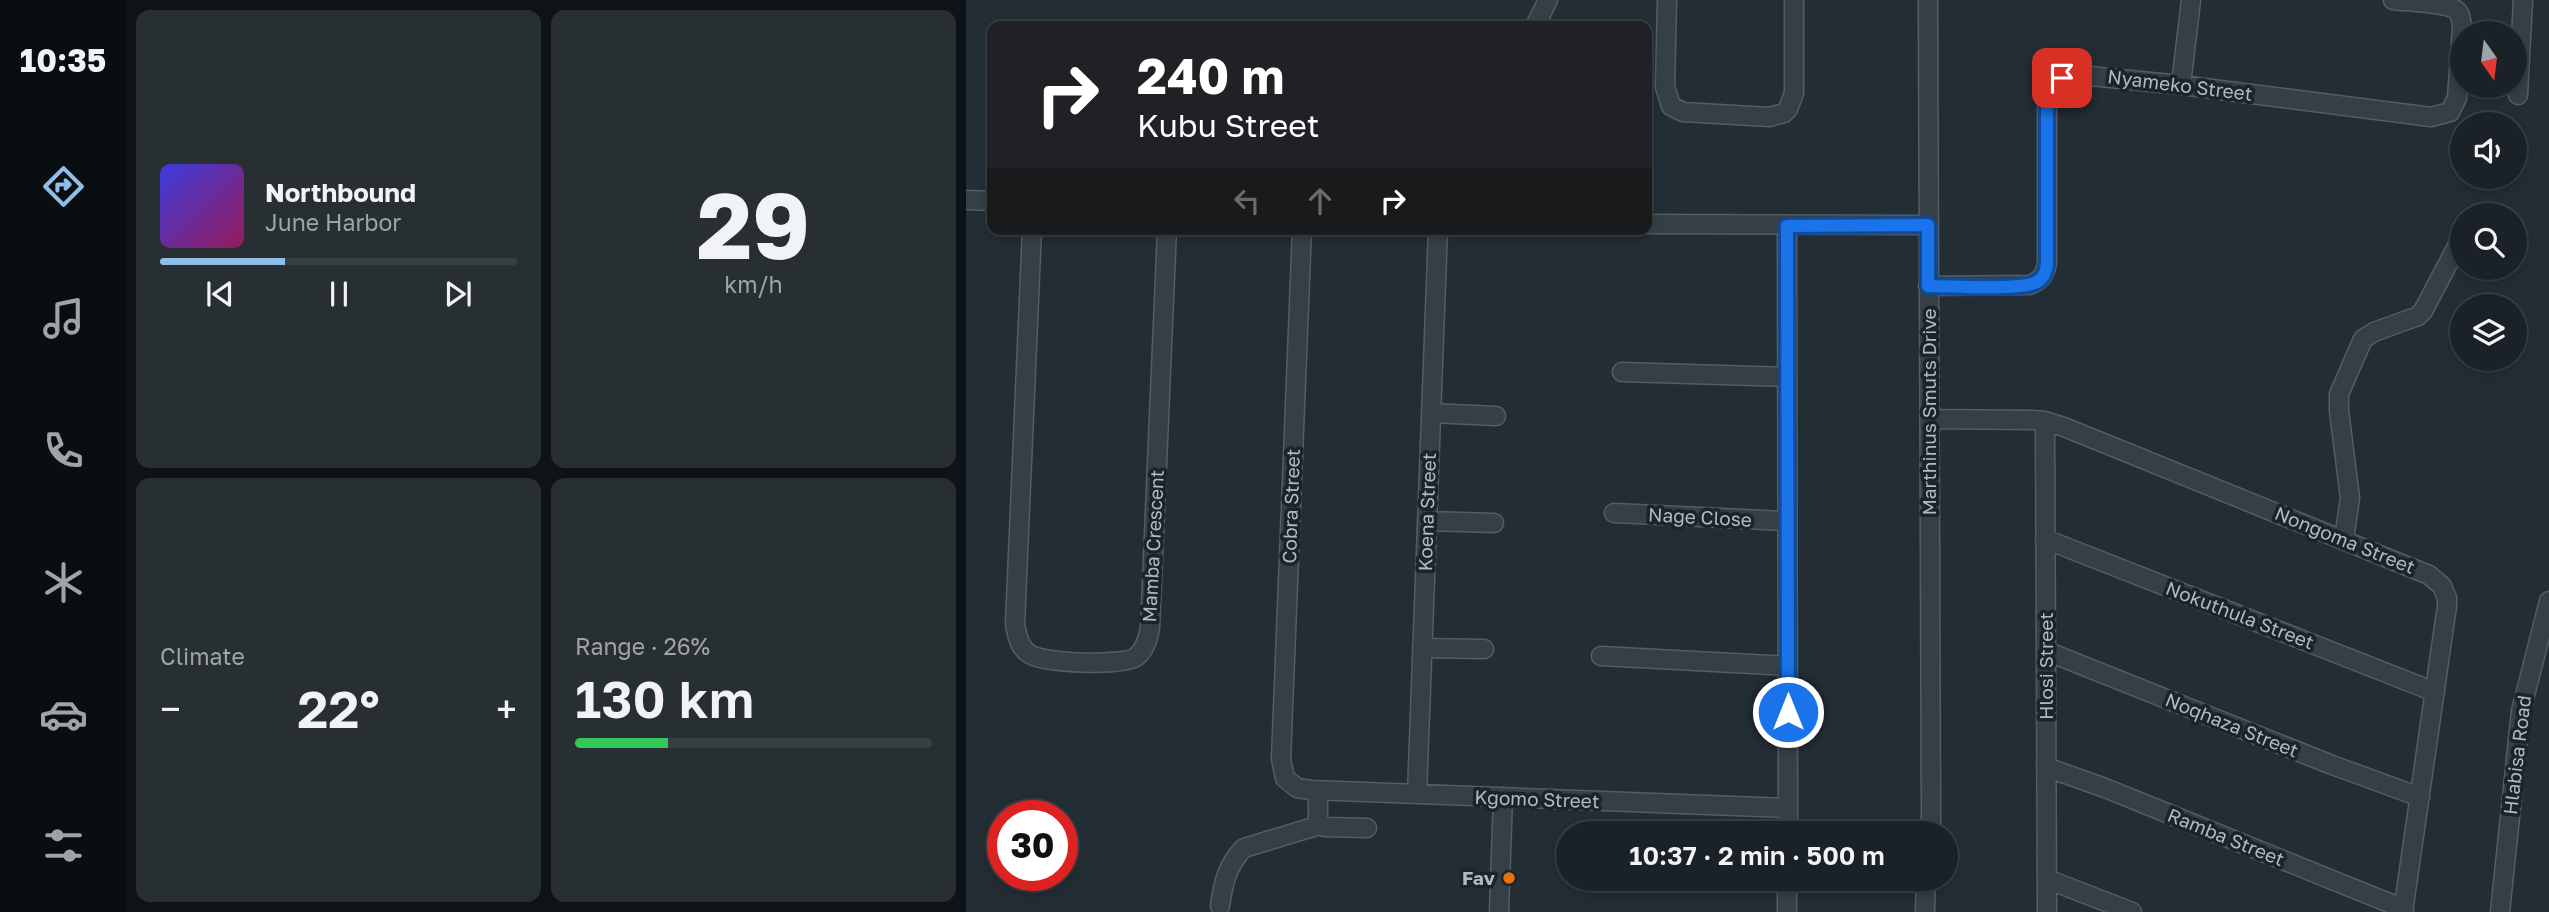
<!DOCTYPE html>
<html lang="en">
<head>
<meta charset="utf-8">
<style>
  body { margin:0; font-family:"Golos Text",sans-serif; background:#272f33; color:#f1f3f6; height:100vh; display:flex; flex-direction:column; font-size:26px; white-space:nowrap }
  * { box-sizing:border-box; margin:0 }
  p { font-size:23px; color:#9fa4a7 }
  .icon { flex:none; width:38px; height:38px; fill:none; stroke:currentColor; stroke-width:2; stroke-linecap:round; stroke-linejoin:round }
  .map { position:relative; flex:1; overflow:hidden }
  .side { display:flex; flex-direction:column; gap:10px; padding:10px; background:#0e1315; width:840px }
  .side>* { flex:none }
  .banner { position:absolute; left:21px; top:21px; width:665px; height:214px; border-radius:14px; box-shadow:0 4px 10px #0003,0 0 0 2px #383f44; background:#202124; color:#fff; overflow:hidden }
  .needle { width:46px; rotate:166deg }
  .tools { position:absolute; left:1484px; top:21px; display:grid; gap:14px }
  .tools a { display:grid; place-items:center; width:77px; height:77px; border-radius:50%; background:#1a2227; box-shadow:0 4px 10px #0003,0 0 0 2px #383f44; font-size:35px }
  .speed { position:absolute; left:21px; top:800px; display:flex; gap:14px; font-size:35px; font-weight:700; text-align:center }
  .speed>* { display:grid; place-content:center; width:91px; height:91px; border-radius:50%; background:#1a2227; box-shadow:0 4px 10px #0003,0 0 0 2px #383f44; line-height:1 }
  .speed .limit { border:10px solid #d22; background:#fff; color:#111 }
  .pin { position:absolute; display:grid; place-items:center; width:60px; height:60px; color:#fff; margin:-30px; border-radius:14px; box-shadow:0 4px 10px #0006 }
  .me { position:absolute; width:77px; margin:-38px; rotate:0deg; stroke-linejoin:round; filter:drop-shadow(0 0 5px #0008) }
  .turn { display:flex; align-items:center; gap:24px; height:147px; padding:0 35px; font-size:32px }
  .turn .icon { width:91px; height:91px; stroke-width:2.5 }
  .turn b { display:block; font-size:49px; line-height:60px }
  .lanes { display:flex; align-items:center; height:66px; padding:0 35px; background:#0003; justify-content:center; gap:35px; direction:ltr }
  .lanes .off { opacity:.35 }
  .big { font-size:52px; font-weight:600; line-height:1.1 }
  .side .tile { flex:1; display:flex; flex-direction:column; justify-content:center; gap:10px; min-width:0; padding:0 24px; border-radius:14px; background:#272f33 }
  .side .dial { align-items:center; gap:0 }
  .dial b { font-size:91px; line-height:1 }
  .song { display:flex; align-items:center; gap:21px }
  .cover { width:84px; height:84px; border-radius:10px; background:linear-gradient(135deg,hsl(240 70% 55%),hsl(330 70% 35%)) }
  .played { height:7px; border-radius:4px; background:linear-gradient(90deg,#8ebfe9 35%,#383f44 35%) }
  .keys { display:flex; justify-content:space-around; direction:ltr }
  .heat { display:flex; justify-content:space-between; align-items:center; font-size:38px; direction:ltr }
  .charge { height:10px; border-radius:5px; background:linear-gradient(90deg,#34c759 26%,#383f44 0) }
  .side .tiles { flex:1; display:grid; gap:10px; grid-template-columns:repeat(2,1fr) }
  .trip { position:absolute; left:590px; top:821px; width:402px; height:70px; border-radius:35px; background:#1a2227; box-shadow:0 4px 10px #0003,0 0 0 2px #383f44; font-weight:600; line-height:70px; text-align:center }
  main { display:flex; flex:1; min-height:0 }
  .menu { display:flex; flex-direction:column; width:126px; justify-content:space-around; align-items:center; background:#0a0e10; color:#9fa4a7 }
  .menu .icon { width:49px; height:49px }
  .menu .current { color:#8ebfe9 }
  .menu b { font-size:32px; color:#f1f3f6 }
  .map>svg:first-child { display:block }
</style>
</head>
<body>
<main>
<nav class="menu">
<b>10:35</b>
<svg class="icon current" aria-label="directions" viewBox="0 0 24 24"><path d="M12 3l9 9-9 9-9-9zM9 14v-3h6M13 9l2 2-2 2"/></svg>
<svg class="icon" aria-label="music" viewBox="0 0 24 24"><path d="M9 18V5l10-2v13"/><circle cx="6" cy="18" r="3"/><circle cx="16" cy="16" r="3"/></svg>
<svg class="icon" aria-label="phone" viewBox="0 0 24 24"><path d="M5 4h4l2 5-3 2q2 4 5 5l2-3 5 2v4C11 20 4 13 5 4z"/></svg>
<svg class="icon" aria-label="climate" viewBox="0 0 24 24"><path d="M12 3v18M4 7l16 10M4 17L20 7"/></svg>
<svg class="icon" aria-label="car" viewBox="0 0 24 24"><path d="M5 17H2v-5l4-1 3-4h7l3 4 3 1v5h-3M9 17h6M6 11h13"/><circle cx="7" cy="17" r="2"/><circle cx="17" cy="17" r="2"/></svg>
<svg class="icon" aria-label="filters" viewBox="0 0 24 24"><path d="M4 7h16M4 17h16"/><circle cx="9" cy="7" r="2"/><circle cx="15" cy="17" r="2"/></svg>
</nav>
<section class="side">
<div class="tiles">
<div class="tile">
<div class="song"><i class="cover"></i><div><b>Northbound</b><p>June Harbor</p></div></div>
<div class="played"></div>
<div class="keys"><svg class="icon" aria-label="previous" viewBox="0 0 24 24"><path d="M18 5L8 12l10 7zM5 5v14"/></svg><svg class="icon" aria-label="pause" viewBox="0 0 24 24"><path d="M8 5v14M16 5v14"/></svg><svg class="icon" aria-label="next" viewBox="0 0 24 24"><path d="M6 5l10 7-10 7zM19 5v14"/></svg></div>
</div>
<div class="tile dial"><b>29</b><p>km/h</p></div>
<div class="tile"><p>Climate</p>
<div class="heat"><a>−</a><b class="big">22°</b><a>+</a></div>
</div>
<div class="tile"><p>Range · 26%</p><b class="big">130 km</b><div class="charge"></div></div>
</div>
</section>
<div class="map">
<svg width="1583" height="912" viewBox="0 0 1583 912">
  <rect width="100%" height="100%" fill="#232d34"/>
  <g fill="none" stroke-linecap="round" stroke-linejoin="round">
    <g stroke="#535d63" stroke-width="21">
      <path id="minor" d="M701,0L699,87L705,106L717,112L803,117L818,113L822,109L828,93V0
        M962,0L965,823L968,833
        M569,26L582,0
        M1215,85L1225,0
        M1552,95L1557,0
        M0,200L26,201
        M681,224L962,225
        M821,226L822,833
        M66,229L49,624C51,635 53,646 62,653C75,664 156,666 170,657C179,650 182,639 184,628L201,229
        M336,229L315,759L319,778L331,788L345,790L822,808
        M962,286L1063,285C1075,281 1079,275 1081,263V98L1092,82L1104,74L1215,85L1465,117L1484,112L1491,98L1496,26C1495,20 1495,14 1490,10C1478,2 1442,2 1427,0
        M656,372L821,377
        M465,413L530,416
        M964,419L1066,420L1079,421L1098,427L1463,575L1476,586L1481,598V606L1437,912
        M1079,421L1081,912
        M648,513L821,521
        M461,521L528,523
        M1079,539L1469,692
        M1378,539L1384,498L1373,411V394L1397,339L1408,332L1452,316L1457,311L1496,237
        M456,648L518,649
        M1080,651L1366,765L1454,797
        M635,656L822,666
        M1080,767L1139,788L1438,909
        M352,791V820L358,827L401,828
        M451,794L472,229
        M1081,879L1166,912
        M254,906C257,884 261,865 278,848L354,825
        M533,912L537,797
        M821,912V878
        M959,912L960,878
        M1534,912L1555,711L1583,601"/>
    </g>
    <use href="#minor" stroke="#363f45" stroke-width="18"/>
  </g>
  <g fill="none" stroke-linecap="round" stroke-linejoin="round">
    <g stroke="#114b97" stroke-width="18">
      <path id="route" d="M822,712L821,226L962,225V286C985,286 1055,291 1071,282C1079,277 1080,271 1081,263V98L1096,78"/>
    </g>
    <use href="#route" stroke="#1a73e8" stroke-width="12"/>
  </g>
  <circle fill="#e8710a" stroke="#1b242a" stroke-width="2.5" cx="543" cy="878" r="7"/>
  <g text-anchor="middle" stroke-width="7" stroke-linejoin="round" paint-order="stroke">
    <g font-size="19" fill="#b0bac2" stroke="#1b242a">
      <text transform="translate(1214 85) rotate(7)" y="7">Nyameko Street</text>
      <text transform="translate(963 412) rotate(-90)" y="7">Marthinus Smuts Drive</text>
      <text transform="translate(325 506) rotate(-88)" y="7">Cobra Street</text>
      <text transform="translate(461 512) rotate(-88)" y="7">Koena Street</text>
      <text transform="translate(734 517) rotate(3)" y="7">Nage Close</text>
      <text transform="translate(1379 540) rotate(22)" y="7">Nongoma Street</text>
      <text transform="translate(187 546) rotate(-87)" y="7">Mamba Crescent</text>
      <text transform="translate(1274 615) rotate(21)" y="7">Nokuthula Street</text>
      <text transform="translate(1080 666) rotate(-90)" y="7">Hlosi Street</text>
      <text transform="translate(1266 725) rotate(22)" y="7">Noqhaza Street</text>
      <text transform="translate(1551 755) rotate(-83)" y="7">Hlabisa Road</text>
      <text transform="translate(571 799) rotate(2)" y="7">Kgomo Street</text>
      <text transform="translate(1260 837) rotate(22)" y="7">Ramba Street</text>
    </g>
    <g font-size="19" font-weight="bold" fill="#b0bac2" stroke="#1b242a" text-anchor="end">
      <text x="529" y="885">Fav</text>
    </g>
  </g>
</svg>
<div class="tools">
<a><svg class="needle" viewBox="-14 -14 28 28"><path d="M0-13l5 13h-10z" fill="#e53935"/><path d="M0 13l5-13h-10z" fill="#9fa4a7"/></svg></a>
<a><svg class="icon" aria-label="sound" viewBox="0 0 24 24"><path d="M4 9h4l5-4v14l-5-4H4zM17 9q2 3 0 6"/></svg></a>
<a><svg class="icon" aria-label="search" viewBox="0 0 24 24"><circle cx="10" cy="10" r="6"/><path d="M15 15l6 6"/></svg></a>
<a><svg class="icon" aria-label="layers" viewBox="0 0 24 24"><path d="M12 4l9 5-9 5-9-5zM3 14l9 5 9-5"/></svg></a>
</div>
<div class="speed"><div class="limit">30</div></div>
<div class="pin" style="left:1096px;top:78px;background:#d93025"><svg class="icon" aria-label="arrive" viewBox="0 0 24 24"><path d="M6 21V4h12l-3 4 3 4H6"/></svg></div>
<svg class="me" style="left:822px;top:712px" viewBox="-20 -20 40 40"><circle r="17" fill="#1a73e8" stroke="#fff" stroke-width="3"/><path d="M0-11L8 9 0 5-8 9z" fill="#fff"/></svg>
<div class="trip">10:37 · 2 min · 500 m</div>
<div class="banner">
<div class="turn"><svg class="icon" aria-label="right" viewBox="0 0 24 24"><path d="M7 20v-9h11M14 6l5 5-5 5"/></svg><div><b>240 m</b>Kubu Street</div></div>
<div class="lanes"><svg class="icon off" aria-label="left" viewBox="0 0 24 24"><path d="M17 20v-9H6M10 6l-5 5 5 5"/></svg><svg class="icon off" aria-label="ahead" viewBox="0 0 24 24"><path d="M12 20V5M6 11l6-6 6 6"/></svg><svg class="icon" aria-label="right" viewBox="0 0 24 24"><path d="M7 20v-9h11M14 6l5 5-5 5"/></svg></div>
</div>
</div>
</main>
</body>
</html>
